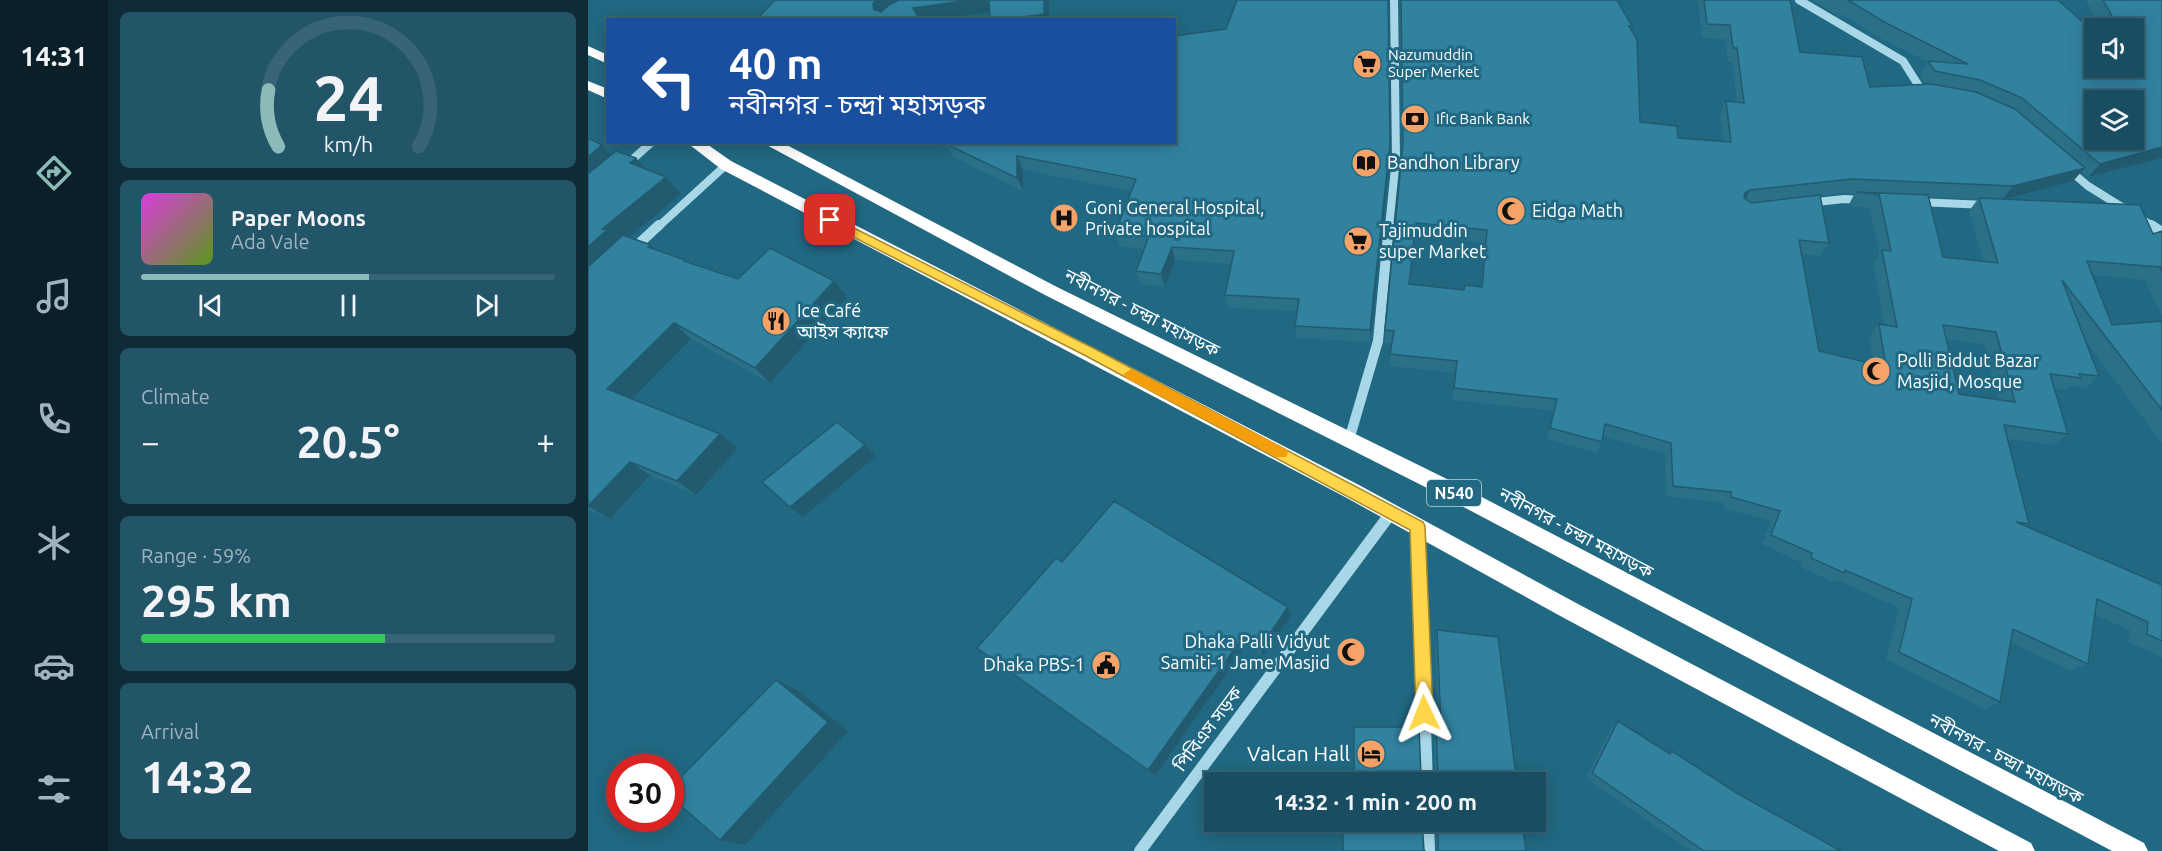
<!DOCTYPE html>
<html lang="en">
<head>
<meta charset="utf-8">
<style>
  body { margin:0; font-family:Ubuntu,"Noto Sans Bengali",sans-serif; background:#225568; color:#f1f3f6; height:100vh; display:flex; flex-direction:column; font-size:22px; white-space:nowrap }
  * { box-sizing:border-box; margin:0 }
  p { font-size:20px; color:#9fb4be }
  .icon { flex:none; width:33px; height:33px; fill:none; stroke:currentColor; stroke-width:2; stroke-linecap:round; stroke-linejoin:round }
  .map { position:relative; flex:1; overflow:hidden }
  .sheet { display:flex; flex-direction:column; gap:12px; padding:12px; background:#0e2b36; width:480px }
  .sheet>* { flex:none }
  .top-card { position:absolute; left:18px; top:18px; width:570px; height:126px; border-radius:0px; box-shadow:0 3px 15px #0003,0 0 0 2px #376577; background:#1a4fa0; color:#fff; overflow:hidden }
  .fabs { position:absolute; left:1496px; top:18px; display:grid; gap:12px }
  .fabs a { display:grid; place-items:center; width:60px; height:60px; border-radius:0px; background:#194e62; box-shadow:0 3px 15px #0003,0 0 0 2px #376577; font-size:30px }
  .speed { position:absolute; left:18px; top:754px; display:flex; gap:12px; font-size:30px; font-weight:700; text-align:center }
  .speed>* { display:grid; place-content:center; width:78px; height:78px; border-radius:50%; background:#194e62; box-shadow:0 3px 15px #0003,0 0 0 2px #376577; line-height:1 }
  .speed .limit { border:9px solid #d22; background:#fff; color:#111 }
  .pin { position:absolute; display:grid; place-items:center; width:51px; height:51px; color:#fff; margin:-26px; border-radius:12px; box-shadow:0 3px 9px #0006 }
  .me { position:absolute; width:66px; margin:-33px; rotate:358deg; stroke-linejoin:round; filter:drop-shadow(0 0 4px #0008) }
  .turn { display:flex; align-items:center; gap:21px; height:126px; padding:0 24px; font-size:27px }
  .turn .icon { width:78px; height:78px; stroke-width:2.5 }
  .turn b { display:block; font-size:42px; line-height:51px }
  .big { font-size:45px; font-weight:600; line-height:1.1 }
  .sheet .widget { flex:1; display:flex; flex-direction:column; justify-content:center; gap:9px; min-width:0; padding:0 21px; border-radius:9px; background:#225568 }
  .sheet .dial { align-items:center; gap:0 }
  .dial svg { height:156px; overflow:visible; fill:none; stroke:#376577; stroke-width:7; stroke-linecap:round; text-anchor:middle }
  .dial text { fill:#f1f3f6; stroke:none }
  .song { display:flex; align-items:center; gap:18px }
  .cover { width:72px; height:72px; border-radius:9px; background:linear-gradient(135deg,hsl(300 70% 55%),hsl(90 70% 35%)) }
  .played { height:6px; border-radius:3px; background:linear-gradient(90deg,#8bbbb9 55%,#376577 55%) }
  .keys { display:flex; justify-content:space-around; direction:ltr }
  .heat { display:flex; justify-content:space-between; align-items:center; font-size:33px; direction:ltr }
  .charge { height:9px; border-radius:4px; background:linear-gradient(90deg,#34c759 59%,#376577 0) }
  .trip { position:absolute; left:616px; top:772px; width:342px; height:60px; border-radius:0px; background:#194e62; box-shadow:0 3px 15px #0003,0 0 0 2px #376577; font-weight:600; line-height:60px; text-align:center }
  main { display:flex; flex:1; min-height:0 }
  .menu { display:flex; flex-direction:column; width:108px; justify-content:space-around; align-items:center; background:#0a1f27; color:#9fb4be }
  .menu .icon { width:42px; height:42px }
  .menu .active { color:#8bbbb9 }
  .menu b { font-size:27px; color:#f1f3f6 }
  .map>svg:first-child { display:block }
</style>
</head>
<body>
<main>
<nav class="menu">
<b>14:31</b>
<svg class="icon active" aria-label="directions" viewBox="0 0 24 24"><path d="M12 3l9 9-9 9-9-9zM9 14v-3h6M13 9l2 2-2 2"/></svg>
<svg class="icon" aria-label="music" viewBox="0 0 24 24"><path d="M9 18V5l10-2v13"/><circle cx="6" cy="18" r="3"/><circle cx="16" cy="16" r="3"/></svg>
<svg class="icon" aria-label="phone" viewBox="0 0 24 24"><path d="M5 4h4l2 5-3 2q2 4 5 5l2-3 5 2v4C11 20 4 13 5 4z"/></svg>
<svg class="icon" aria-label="climate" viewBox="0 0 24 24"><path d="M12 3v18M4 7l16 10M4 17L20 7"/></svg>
<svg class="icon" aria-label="car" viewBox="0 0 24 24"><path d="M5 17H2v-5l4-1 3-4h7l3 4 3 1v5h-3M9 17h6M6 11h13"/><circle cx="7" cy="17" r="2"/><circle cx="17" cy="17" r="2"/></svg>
<svg class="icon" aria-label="filters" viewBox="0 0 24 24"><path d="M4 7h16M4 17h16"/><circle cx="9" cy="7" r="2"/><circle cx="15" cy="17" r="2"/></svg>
</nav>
<section class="sheet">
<div class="widget dial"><svg viewBox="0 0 100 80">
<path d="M14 69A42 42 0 1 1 86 69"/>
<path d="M14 69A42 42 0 0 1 9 40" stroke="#8bbbb9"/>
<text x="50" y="56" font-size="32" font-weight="700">24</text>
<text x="50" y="72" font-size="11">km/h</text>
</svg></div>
<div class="widget">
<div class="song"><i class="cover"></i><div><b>Paper Moons</b><p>Ada Vale</p></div></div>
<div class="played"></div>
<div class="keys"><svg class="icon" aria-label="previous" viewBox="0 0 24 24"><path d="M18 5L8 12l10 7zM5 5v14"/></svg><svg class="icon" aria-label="pause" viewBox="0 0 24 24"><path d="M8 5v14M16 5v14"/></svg><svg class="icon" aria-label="next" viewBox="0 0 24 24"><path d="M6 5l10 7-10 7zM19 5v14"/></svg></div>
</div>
<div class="widget"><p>Climate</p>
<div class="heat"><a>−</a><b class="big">20.5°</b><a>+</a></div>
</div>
<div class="widget"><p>Range · 59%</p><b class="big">295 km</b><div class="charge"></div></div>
<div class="widget"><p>Arrival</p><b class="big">14:32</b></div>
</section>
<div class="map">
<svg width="1574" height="851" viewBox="0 0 1574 851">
  <rect width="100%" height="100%" fill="#216882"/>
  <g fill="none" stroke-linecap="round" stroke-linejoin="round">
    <path stroke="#a8d8e8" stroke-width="8" d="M1211,0L1315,61L1334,91L1341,92
      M37,166L64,142
      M1480,169L1500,186L1566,227
      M1330,202L1398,205
      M1219,203L1256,199L1278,200
      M70,227L138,165
      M801,227L808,158L806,0"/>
    <path stroke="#a8d8e8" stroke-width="10" d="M1563,225L1574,232
      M43,251L71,225
      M761,440L790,341L801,225"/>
    <path stroke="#a8d8e8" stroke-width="12" d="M830,527L839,783
      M840,822L841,851
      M552,851L803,513"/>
    <path fill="#fff" fill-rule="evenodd" d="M0,46L20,55V64L0,55Z
      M0,81L20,89V99L0,90Z
      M98,142H116L143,161L771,485L990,604L1443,843L1447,851H1411L976,618L757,497L133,169Z
      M173,142H193L469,287L867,483L1556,843L1560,851H1524L853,495L457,295Z"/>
  </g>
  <path fill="#2a7089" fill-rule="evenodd" d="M812,0H1029L1044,26L1043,30L1052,122L1090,138L1136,142L1132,115L1138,101L1149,102L1144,62H1140L1137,39L1114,38L1110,0H1202L1212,52L1282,87L1337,84L1332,75L1340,62L1290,37L1254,14L1252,17L1224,0H1470L1545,68V28H1512L1498,0H1574V158L1500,177L1493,172L1485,181L1418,199L1565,234L1574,231V316L1557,280L1505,275L1524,325L1574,321V443L1498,342L1511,376L1497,388L1483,386L1479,390L1466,388L1480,434L1465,445L1419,439L1441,524L1438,526L1574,585V657L1540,642L1542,630L1507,615L1500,664L1483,671L1423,643L1412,702L1396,709L1298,659L1311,608L1249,580L1245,582L1213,567L1214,563L1174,544L1183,521L1135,508L1136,503L1078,496L1077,454L1015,436L1014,442L1009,453L959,439L966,411L864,400L867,373L802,366V354L804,343H797V330L814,150ZM1255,193H1267L1260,206L1282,208L1291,254L1285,263L1296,325L1291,324L1281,337L1286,364L1231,351L1213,254L1233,256L1241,243L1163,203ZM1341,197L1390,199L1381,211L1395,261L1355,257ZM827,236L897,243L893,287L876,290L822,284ZM1358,339L1396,344L1410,399L1371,394Z
    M0,138L23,155L58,169L93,194L41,237L63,245L68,250L100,262L150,279L246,281L259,297L182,383L103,339L44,399L150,448L108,495L62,475L22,519L0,510Z
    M344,142H586L802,158L782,342L709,338L707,326L709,311L640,308L637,295L644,264L587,260L577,287L552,284L548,271L556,249L532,246L527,233L543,191L435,170V191L365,157L360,147L351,146Z
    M474,562L700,607L703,616L675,656L658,646L567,776L389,648Z
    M849,630L929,783L847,780L846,736L848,727H851L847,642Z
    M1030,721L1080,753L1084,751L1147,792L1253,851H1103L998,778L1024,727Z
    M847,822H934L938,851H848Z"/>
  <path fill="#225b6f" d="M288,0H320L292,18L286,10L285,4Z
    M381,0H403L407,11L349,20H331L325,8Z
    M456,0H461V20H413Z
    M802,144V158L782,342V330Z
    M14,145L30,163L0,189V157Z
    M1574,147V158L1500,177L1512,164Z
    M429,156L435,170V191L429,178Z
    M48,158L64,175L42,163Z
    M1497,168L1485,181L1414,200L1425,186Z
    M78,177L93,194L33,244L0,280V247L14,229Z
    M1162,190L1155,204L1157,193Z
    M828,223L827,236L820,297L821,284Z
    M63,245L79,261L60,247Z
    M584,247L587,260L577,287L573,274Z
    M246,281L259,297L182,383L167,368Z
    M86,323L103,339L39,404L19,389Z
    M132,434L150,448L108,495L89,481Z
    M277,445L288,456L215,517L202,507Z
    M42,462L62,475L22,519L0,506Z
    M700,607L703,616L675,656L672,648Z
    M655,637L658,646L567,776L560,770Z
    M188,680L209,690L260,731L157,845L132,840Z"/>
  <path fill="#31829f" stroke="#225b6f" stroke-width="1.5" fill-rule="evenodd" d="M187,0H288L285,4L286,10L293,12L301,5L311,0H381L325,8L332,20H168Z
    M401,0H456V14L413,20H402Z
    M649,0H800L802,144L782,330L707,326L711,299L637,295L646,251L584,247L573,274L548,271L561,236L527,233L548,179L429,156V178L358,144L359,142H586V36L638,29Z
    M813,0H1029L1044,26H1041L1049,40L1052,122L1089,126L1090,138L1143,142L1138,101L1156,103L1149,48H1145L1142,25L1119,24L1116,0H1202L1212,52L1274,57L1282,87L1343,84L1388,92L1427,109L1497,168L1425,186L1264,179L1162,190L1157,193L1156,198L1163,203L1232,195L1241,243L1211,240L1231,351L1298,367L1291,324L1309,327L1294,250L1303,251L1291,194L1268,192L1340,195L1355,257L1410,263L1391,198L1552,205L1565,234L1574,231V272L1572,267L1499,261L1524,325L1574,321V410L1474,280L1511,376L1491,374L1493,378L1462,374L1480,434L1416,425L1441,524L1428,522L1574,585V641L1559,634L1560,622L1509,599L1500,664L1425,629L1412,702L1311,652L1324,599L1257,570L1256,573L1223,558L1224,553L1183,535L1192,511L1143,497V492L1085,486L1083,443L1017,424L1014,442L962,428L969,399L866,388L869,361L802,354L806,331L797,330L815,144ZM828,223L899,230L894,287L877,285L876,290L821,284ZM1355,325L1408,332L1427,402L1371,394Z
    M1260,0H1470L1506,32V68H1545V66L1558,77L1545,54V28H1531L1515,0H1574V147L1512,164L1434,98L1392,80L1347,71L1340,61L1380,64L1298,23ZM1506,100H1545V140H1506Z
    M0,138L14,145L0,157Z
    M28,151L48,158L42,163L78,177L14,229L19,230L0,247V174Z
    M35,235L63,245L60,247L97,260L96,261L150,279L182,248L246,281L167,368L86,323L19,389L132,434L89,481L42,462L0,506V267Z
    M249,422L277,445L202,507L174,482Z
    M526,501L700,607L672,648L655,637L560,770L389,648L468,558L474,562Z
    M849,630L910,637L929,783H845L850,775L848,727H853Z
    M188,680L240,722L132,840L82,796V788Z
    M1030,721L1082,754L1084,751L1147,792L1253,851H1116L1004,773Z
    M766,727H831L833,776L837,783H843H766Z
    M755,822H834L836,850L837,851H755Z
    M850,822H934L938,851H850Z"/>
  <path fill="#ffd54a" stroke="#a68a30" stroke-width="1.5" d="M242,216L507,349L835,522L837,526L845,713L842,719L836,721L831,719L828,713L822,530L498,356L238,223V217Z"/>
  <path fill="#f59e0b" d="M543,369L698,449L700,453L698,457H688L538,378L536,374Z"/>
  <defs>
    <g id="supermarket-disc" transform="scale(1.5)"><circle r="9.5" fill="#f5a369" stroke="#216882"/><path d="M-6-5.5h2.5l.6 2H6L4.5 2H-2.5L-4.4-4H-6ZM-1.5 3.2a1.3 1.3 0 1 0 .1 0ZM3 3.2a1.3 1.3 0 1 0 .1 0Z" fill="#111"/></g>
    <g id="bank-disc" transform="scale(1.5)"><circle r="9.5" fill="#f5a369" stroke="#216882"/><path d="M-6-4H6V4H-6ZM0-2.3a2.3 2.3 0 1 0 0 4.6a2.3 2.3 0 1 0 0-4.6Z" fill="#111"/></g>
    <g id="library-disc" transform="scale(1.5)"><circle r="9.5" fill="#f5a369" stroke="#216882"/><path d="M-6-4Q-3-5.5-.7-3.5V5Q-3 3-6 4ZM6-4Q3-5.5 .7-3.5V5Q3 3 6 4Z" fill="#111"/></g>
    <g id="mosque-disc" transform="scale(1.5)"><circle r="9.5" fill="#f5a369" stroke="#216882"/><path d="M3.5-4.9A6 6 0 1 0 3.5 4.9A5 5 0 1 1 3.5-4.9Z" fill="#111"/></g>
    <g id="hospital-disc" transform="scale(1.5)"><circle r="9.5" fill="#f5a369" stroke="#216882"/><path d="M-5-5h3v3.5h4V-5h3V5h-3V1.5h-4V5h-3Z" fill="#111"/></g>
    <g id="restaurant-disc" transform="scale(1.5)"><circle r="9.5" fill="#f5a369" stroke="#216882"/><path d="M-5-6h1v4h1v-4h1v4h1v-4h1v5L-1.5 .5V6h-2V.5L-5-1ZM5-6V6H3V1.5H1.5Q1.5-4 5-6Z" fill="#111"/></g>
    <g id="civic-disc" transform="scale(1.5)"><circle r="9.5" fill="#f5a369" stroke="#216882"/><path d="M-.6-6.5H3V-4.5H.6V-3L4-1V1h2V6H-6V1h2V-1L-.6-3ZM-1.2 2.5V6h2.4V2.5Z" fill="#111"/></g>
    <g id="hotel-disc" transform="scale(1.5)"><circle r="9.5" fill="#f5a369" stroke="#216882"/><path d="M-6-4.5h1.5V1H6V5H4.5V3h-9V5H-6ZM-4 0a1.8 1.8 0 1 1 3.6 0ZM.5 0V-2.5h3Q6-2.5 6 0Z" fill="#111"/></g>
  </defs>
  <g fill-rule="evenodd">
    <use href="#supermarket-disc" x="779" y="64"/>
    <use href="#bank-disc" x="827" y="119"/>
    <use href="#library-disc" x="778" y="163"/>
    <use href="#mosque-disc" x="923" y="211"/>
    <use href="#hospital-disc" x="476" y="218"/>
    <use href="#supermarket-disc" x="770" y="241"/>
    <use href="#restaurant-disc" x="188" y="321"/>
    <use href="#mosque-disc" x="1288" y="371"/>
    <use href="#mosque-disc" x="763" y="652"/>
    <use href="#civic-disc" x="518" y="665"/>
    <use href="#hotel-disc" x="783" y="754"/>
  </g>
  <g text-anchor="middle" stroke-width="6" stroke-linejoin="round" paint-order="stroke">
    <g font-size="15" fill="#fff" stroke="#216882" text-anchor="start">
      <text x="800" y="60">Nazumuddin<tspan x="800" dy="17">Super Merket</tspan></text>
      <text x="848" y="124">Ific Bank Bank</text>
    </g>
    <rect fill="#216882" stroke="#bcd2da" stroke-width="1.5" x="839" y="480" width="54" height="26" rx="4.5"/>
    <g font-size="16" font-weight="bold" fill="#fff">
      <text x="866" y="499">N540</text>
    </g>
    <g font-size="18" fill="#fff" stroke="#216882" text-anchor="start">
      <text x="799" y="169">Bandhon Library</text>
      <text x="497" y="214">Goni General Hospital,<tspan x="497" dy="21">Private hospital</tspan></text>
      <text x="944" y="217">Eidga Math</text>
      <text x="791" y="237">Tajimuddin<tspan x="791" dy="21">super Market</tspan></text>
      <text x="209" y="317">Ice Café<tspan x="209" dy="21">আইস ক্যাফে</tspan></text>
      <text x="1309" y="367">Polli Biddut Bazar<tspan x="1309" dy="21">Masjid, Mosque</tspan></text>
      <text x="742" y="648" text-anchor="end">Dhaka Palli Vidyut<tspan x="742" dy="21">Samiti-1 Jame Masjid</tspan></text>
      <text x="497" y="671" text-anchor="end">Dhaka PBS-1</text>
    </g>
    <g font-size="18" fill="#fff" stroke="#216882">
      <text transform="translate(554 313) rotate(27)" y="6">নবীনগর - চন্দ্রা মহাসড়ক</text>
      <text transform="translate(988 533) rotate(28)" y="6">নবীনগর - চন্দ্রা মহাসড়ক</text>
      <text transform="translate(620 729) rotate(-53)" y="6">পিবিএস সড়ক</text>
      <text transform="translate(1418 759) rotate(28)" y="6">নবীনগর - চন্দ্রা মহাসড়ক</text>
    </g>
    <g font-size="21" fill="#fff" stroke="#216882" text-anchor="end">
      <text x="762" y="761">Valcan Hall</text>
    </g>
  </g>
</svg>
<div class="fabs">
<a><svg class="icon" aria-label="sound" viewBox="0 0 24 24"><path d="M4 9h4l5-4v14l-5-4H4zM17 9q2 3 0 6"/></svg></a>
<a><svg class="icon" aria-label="layers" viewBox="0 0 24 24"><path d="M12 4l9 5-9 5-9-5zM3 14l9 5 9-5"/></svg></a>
</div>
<div class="speed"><div class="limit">30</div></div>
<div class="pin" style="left:242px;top:220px;background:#d93025"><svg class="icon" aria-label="arrive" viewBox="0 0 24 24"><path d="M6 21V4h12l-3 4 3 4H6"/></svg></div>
<svg class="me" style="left:836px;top:713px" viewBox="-20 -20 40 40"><path d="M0-17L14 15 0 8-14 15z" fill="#ffd54a" stroke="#fff" stroke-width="4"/></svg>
<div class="trip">14:32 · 1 min · 200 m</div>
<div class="top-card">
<div class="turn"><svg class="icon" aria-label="left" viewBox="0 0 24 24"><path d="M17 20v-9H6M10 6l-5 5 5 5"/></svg><div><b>40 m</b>নবীনগর - চন্দ্রা মহাসড়ক</div></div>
</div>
</div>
</main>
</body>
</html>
